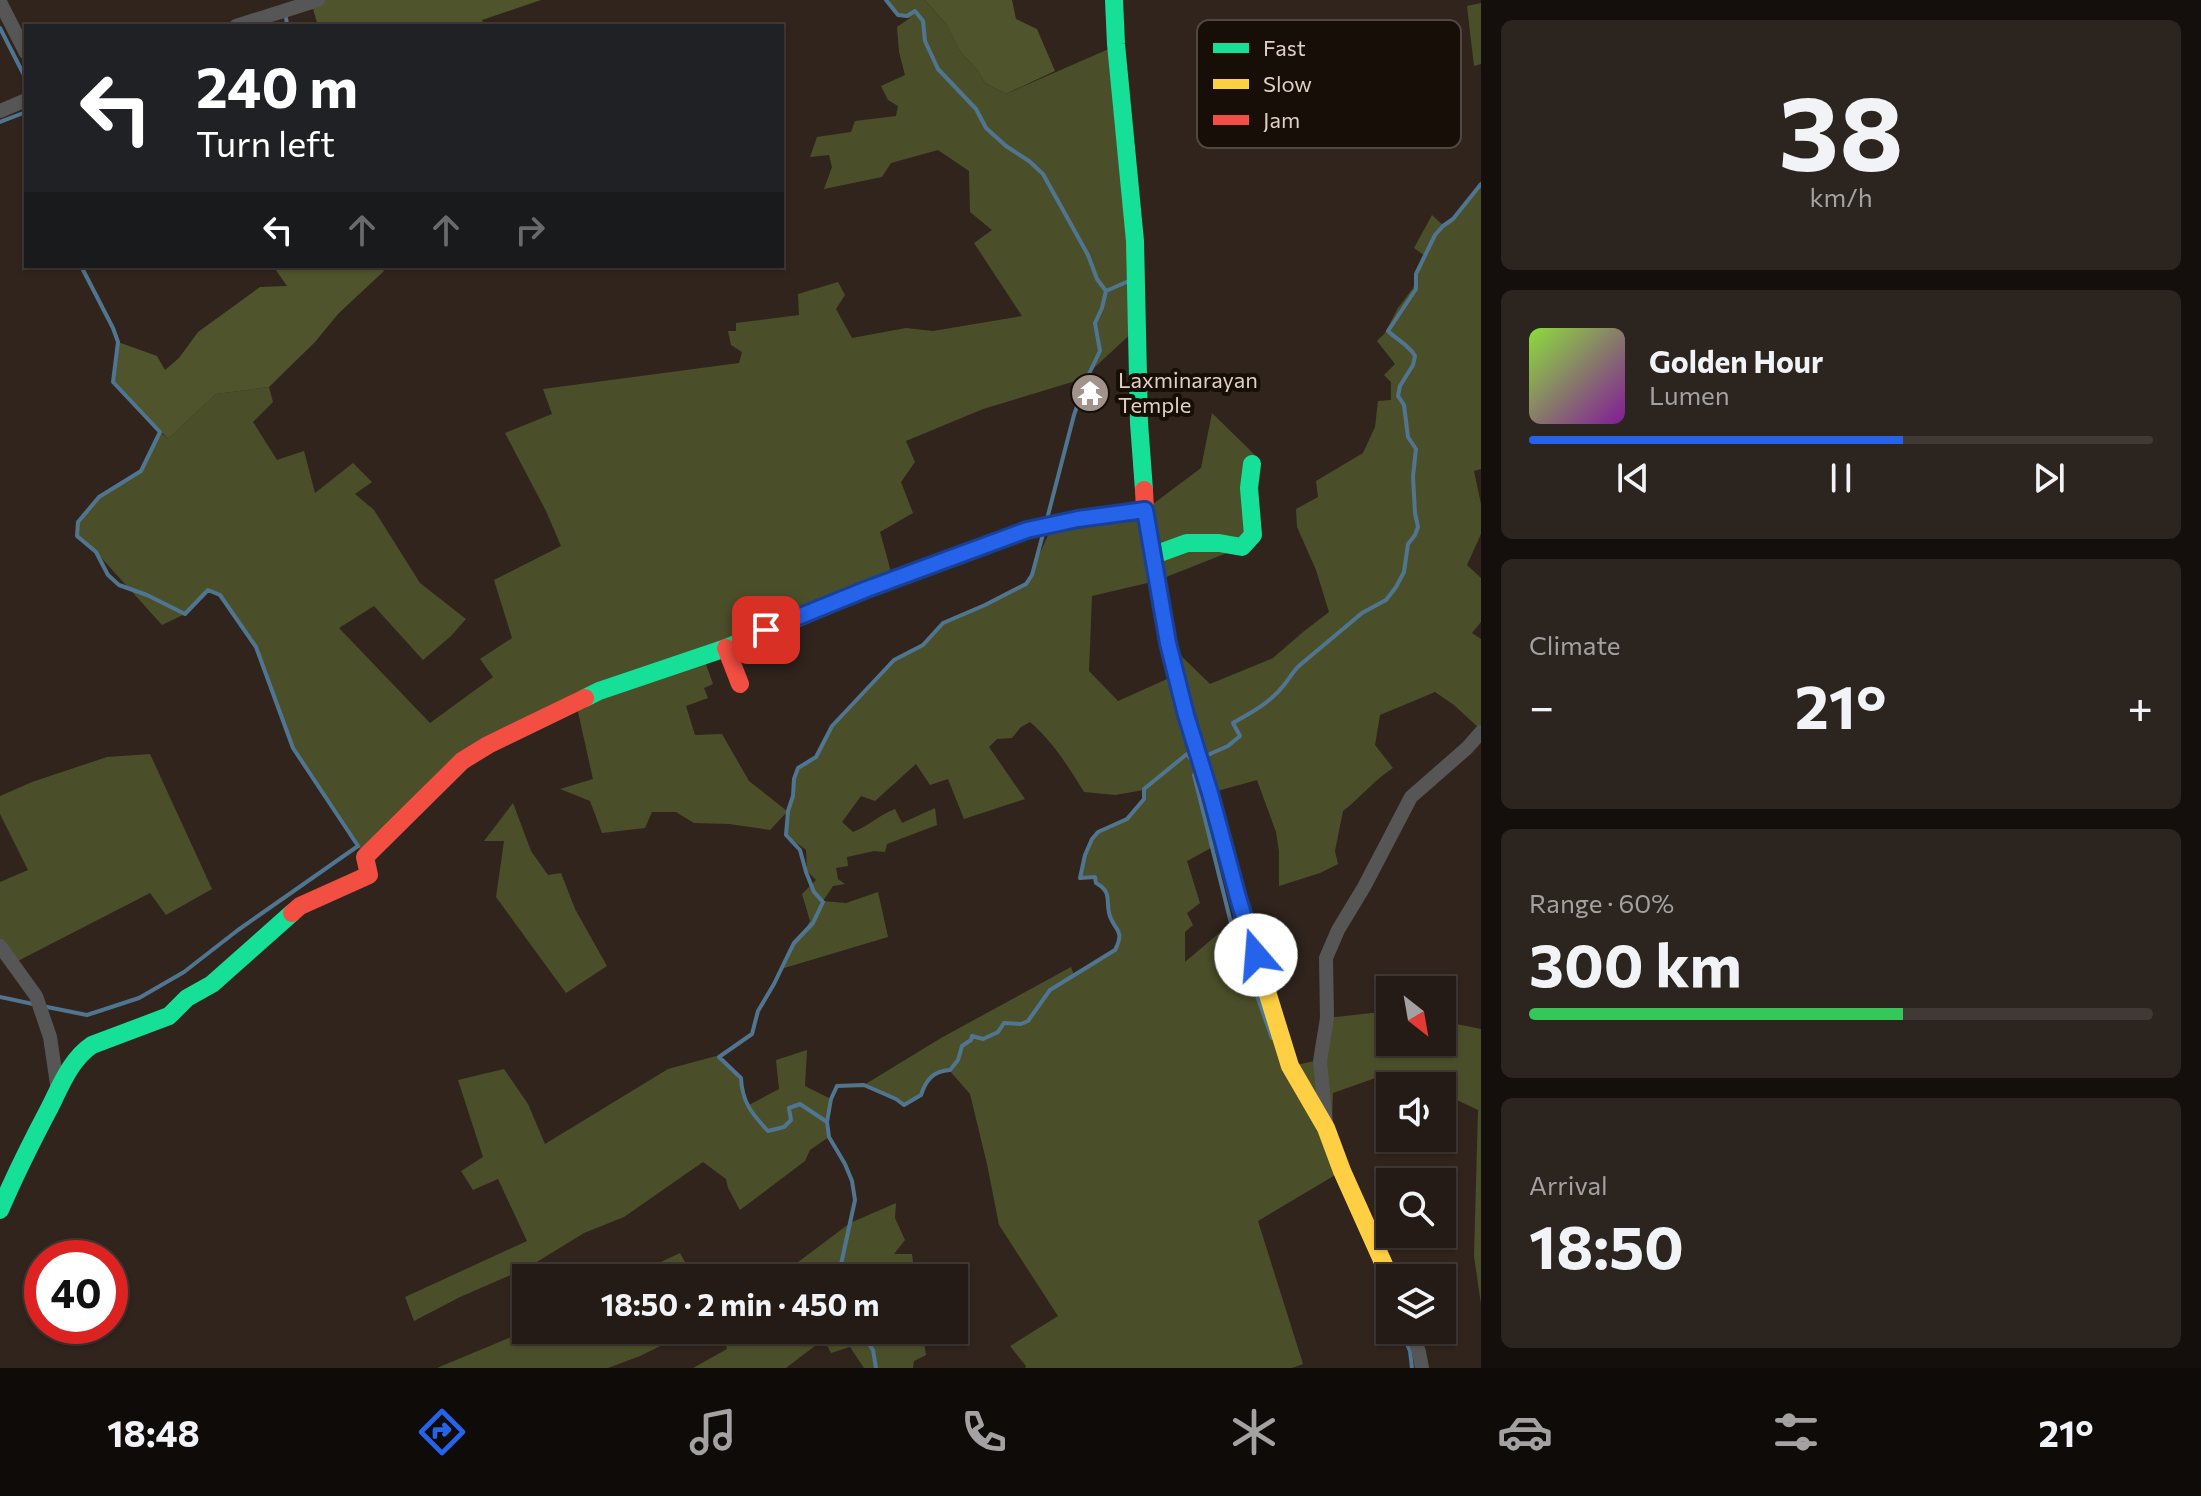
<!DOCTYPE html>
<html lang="en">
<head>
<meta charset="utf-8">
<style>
  body { margin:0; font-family:Commissioner,sans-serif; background:#2c241f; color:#f1f3f6; height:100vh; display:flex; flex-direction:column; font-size:30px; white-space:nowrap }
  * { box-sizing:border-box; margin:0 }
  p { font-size:26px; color:#a3a1a1 }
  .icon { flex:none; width:44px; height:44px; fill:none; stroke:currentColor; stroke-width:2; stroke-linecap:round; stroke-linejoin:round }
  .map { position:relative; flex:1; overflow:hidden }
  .side { display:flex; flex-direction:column; gap:20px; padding:20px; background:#140f0c; width:720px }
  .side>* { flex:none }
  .top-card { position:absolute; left:24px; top:24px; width:760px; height:244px; border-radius:0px; box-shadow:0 2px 6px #0004,0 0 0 2px #413935; background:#202124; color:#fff; overflow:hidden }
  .needle { width:52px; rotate:149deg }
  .fabs { position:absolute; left:1376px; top:976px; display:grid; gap:16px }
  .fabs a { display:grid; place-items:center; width:80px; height:80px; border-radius:0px; background:#241b16; box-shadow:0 2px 6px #0004,0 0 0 2px #413935; font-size:40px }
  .speed { position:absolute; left:24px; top:1240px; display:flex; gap:16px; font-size:40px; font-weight:700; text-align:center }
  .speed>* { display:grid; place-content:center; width:104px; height:104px; border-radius:50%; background:#241b16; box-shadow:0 2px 6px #0004,0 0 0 2px #413935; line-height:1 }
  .speed .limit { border:12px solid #d22; background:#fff; color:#111 }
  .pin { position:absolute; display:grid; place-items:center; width:68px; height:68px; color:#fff; margin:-34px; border-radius:16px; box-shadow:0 4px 12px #0006 }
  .me { position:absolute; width:88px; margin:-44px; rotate:342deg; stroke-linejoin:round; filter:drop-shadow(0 0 6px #0008) }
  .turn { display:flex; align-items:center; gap:28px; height:168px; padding:0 40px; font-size:36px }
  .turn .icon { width:104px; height:104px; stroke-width:2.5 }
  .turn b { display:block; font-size:56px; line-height:68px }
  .lanes { display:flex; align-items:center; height:76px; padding:0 40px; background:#0003; justify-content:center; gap:40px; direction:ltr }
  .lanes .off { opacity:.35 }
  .big { font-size:60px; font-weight:700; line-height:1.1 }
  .side .widget { flex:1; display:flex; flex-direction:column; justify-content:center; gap:12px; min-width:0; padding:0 28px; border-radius:12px; background:#2c241f }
  .side .dial { align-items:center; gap:0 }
  .dial b { font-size:104px; line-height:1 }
  .song { display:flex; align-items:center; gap:24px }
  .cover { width:96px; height:96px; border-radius:12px; background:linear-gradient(135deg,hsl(90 70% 55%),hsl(290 70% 35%)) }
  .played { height:8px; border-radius:4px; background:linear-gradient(90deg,#2563eb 60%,#413935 60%) }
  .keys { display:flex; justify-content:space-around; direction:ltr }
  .heat { display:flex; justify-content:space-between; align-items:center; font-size:44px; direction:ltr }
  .charge { height:12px; border-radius:6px; background:linear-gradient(90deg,#34c759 60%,#413935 0) }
  .trip { position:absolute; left:512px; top:1264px; width:456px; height:80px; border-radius:0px; background:#241b16; box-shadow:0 2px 6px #0004,0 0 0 2px #413935; font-weight:700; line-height:80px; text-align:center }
  .tab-bar { display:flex; height:128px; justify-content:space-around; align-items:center; background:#0e0b09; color:#a3a1a1 }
  .tab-bar .icon { width:56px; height:56px }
  .tab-bar .current { color:#2563eb }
  .tab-bar b { font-size:36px; color:#f1f3f6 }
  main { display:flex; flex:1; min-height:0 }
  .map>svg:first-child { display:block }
</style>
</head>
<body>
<main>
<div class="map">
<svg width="1481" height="1368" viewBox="0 0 1481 1368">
  <rect width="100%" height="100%" fill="#30241d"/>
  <path fill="#4b4f29" d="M886,0H925L946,24L959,50L978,71L985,83L1006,94L1111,48L1136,329L1082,379L983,409L906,441L915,462L901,482L913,513L880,532L893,579L703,656L713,684L704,688L708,698L686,706L695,735L722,734L749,781L787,811L793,796L794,779L798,768L816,756L832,726L894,660L923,645L943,623L985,605L1026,584L1053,524L1145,510L1201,468L1212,413L1260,460L1242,547L1156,581L1092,596L1089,671L1118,701L1176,675L1168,643L1210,684L1273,658L1303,632L1329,612L1316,570L1297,527L1296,509L1318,497L1316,481L1363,453L1375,427L1378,401L1391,400V382L1384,375L1395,364L1377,341L1385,333L1398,308L1413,288L1425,256L1414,248L1432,215L1443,225L1453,219L1481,184V469L1474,471L1481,504V534L1467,565L1481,578V622L1472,633L1481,639V730L1454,705L1435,692L1380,715L1375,745L1393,768C1374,780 1360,798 1343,811L1335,851L1338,864L1320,873L1279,886V851L1276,832L1257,780L1210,793L1224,846L1211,848L1187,861L1200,903L1187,913L1193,925L1185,932V962L1231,923L1239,901L1291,1066L1320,1060L1327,1018L1390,1011V1042H1442V1021L1481,1029V1304L1474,1256L1478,1110L1442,1093V1086H1427L1395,1071L1333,1093L1331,1141L1342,1171L1258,1221L1303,1364L1292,1368H1025L1026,1366L1010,1346L1058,1316L999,1225L987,1164L970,1094L949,1070C933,1071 926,1080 921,1095L904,1105L896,1099L864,1085L941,1038L1071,967L1074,975C1088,967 1124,952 1120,933C1118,925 1110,919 1109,910C1107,899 1108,889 1096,883L1095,877L1080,878L1085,855L1092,839L1098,832L1127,819L1144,799V790L1115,795L1084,792C1068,766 1053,742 1030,722L1021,727L1012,738L997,739L989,747L1025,799L964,819L948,779L930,785L916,764L875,801L861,796L842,822L853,832C869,826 879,815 895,809L902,823L935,808L937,825L887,844L885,852L874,851L847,857L848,866L836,868L838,879L845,884L833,886L823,901L846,903L878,892L888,937L781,969L794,943L804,932L810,921L802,894L816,880L807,871L806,850L786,835L787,812L770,830L729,824L694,823L676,812H652L645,828L602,833L590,801L560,789L593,779L576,703L488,745L365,857L293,748L256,647L220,595L207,591L185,614L162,625L96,552L77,536L78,522L99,497L141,471L160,432L168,439L216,394L269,387L273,402L253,422L277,460L304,451L315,493L353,463L372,482L355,494L374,510L420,583L466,619L451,636L423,660L374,606L339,628L430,723L493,677L480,659L512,638L494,580L561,546L546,511L505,433L552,414L543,389L739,363L742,352L731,345L728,331H736V323L799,315L798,294L838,282L845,295L836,309L852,338L906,328L933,331L1022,316L974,243L992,230L970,212L969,171L938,150L891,163L882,177L824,189L832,167L829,155L810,157L817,137L851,132L855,121L896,116L898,106L888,100L881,86L905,75L899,52L897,27L910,18L898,15Z
    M1481,3V64L1474,66L1467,6Z
    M150,754L212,889L166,915L150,893L12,964L0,946V882L28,870L0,814V796L32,782L107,757Z
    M513,803L531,851L548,875L561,873L575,909L607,966L566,993L496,897L504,841H484Z
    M807,1050L805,1086L831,1099L827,1122L829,1137L810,1150L805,1161L740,1210L728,1188L726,1179L703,1162L624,1217L584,1233L527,1268L460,1297L414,1321L405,1297L527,1241L498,1179L473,1190L461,1171L483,1157L458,1080L504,1069L528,1104L545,1144L668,1069L716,1056L741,1078V1092L747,1106L779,1089L776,1060Z
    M896,1203L895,1218L905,1240L894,1254H912L915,1278H777L850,1223Z
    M680,1253L694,1278H627Z
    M528,1330H693L640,1356L608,1368H437Z
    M721,1330H922L926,1355L914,1361L913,1368H864L850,1347L831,1353L824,1339L786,1368H693L727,1349Z"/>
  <path fill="#4f542c" d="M318,0H541L482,20L484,26H318L311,2Z
    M925,0H1012L1016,19L1037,29L1055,71L1006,94L985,83L978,71L959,50L946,24Z
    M273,266H381L384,271L338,314L315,342L269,387L216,394L168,439L113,382L118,342L157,356L165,370L179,358L198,332L260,287L287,286Z"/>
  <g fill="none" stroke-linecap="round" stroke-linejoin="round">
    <path stroke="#507591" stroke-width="4" d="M886,0L898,15L907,16L915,11L923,21L925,41L938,69L976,109L986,128L1006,146L1029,161L1043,174L1088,255L1097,279L1106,291L1102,308L1095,323L1100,351L1086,380L1074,415L1047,519
      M281,26L287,24L286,18
      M0,28L26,79
      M0,122L26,112
      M1106,291L1129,281
      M1210,754L1228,746L1240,736L1233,723C1252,712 1270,703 1284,685C1290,678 1293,671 1300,665L1362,613L1386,600L1396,587L1404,572L1408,544L1415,535L1418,527L1415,513L1413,476L1416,449L1408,437L1404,405L1398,396L1400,386L1413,365L1415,356C1409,345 1397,340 1388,331L1416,289V274L1435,235L1443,226L1453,219L1481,184
      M1194,775L1231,923L1272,1038
      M0,997L33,1004
      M42,1006L87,1015L139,998L184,972L238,930L358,846L293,748L256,647L220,595L208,590L185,614L147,595L119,585L108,575L96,552L77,536L78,522L99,497L141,471L160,432L113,382L118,342L113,328L81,266
      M827,1122L831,1099L837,1086L864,1085L896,1099L904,1105L921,1095C926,1080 933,1071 950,1070L958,1060L962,1046L971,1040L972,1036L983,1039L998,1032L1004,1023L1021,1024L1028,1021L1050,990L1115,950C1126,929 1113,930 1109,913C1106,900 1112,892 1096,883L1095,877L1080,878L1085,855L1092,839L1098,832L1127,819L1144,799V789L1187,754L1190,758
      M840,1278V1269L855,1200L852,1181L845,1164L829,1137L827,1122L800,1104L789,1108L791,1120L784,1127L768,1131C752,1114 742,1102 741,1078L719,1057L752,1034L758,1011L774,984L787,957L794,943L813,923L823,902L814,892L806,872L800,850L786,835L788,811L793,796L794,779L798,768L816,757L832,726L894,660L923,645L943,623L985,605L1026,584L1032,575L1043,534
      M1383,1283L1390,1301
      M860,1330L873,1350L876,1368
      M1401,1330L1410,1351L1412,1368"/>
    <path stroke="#565657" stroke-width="14" d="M0,2L26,53
      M236,26L318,0
      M0,111L26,100
      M0,946L36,996L50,1037L58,1091
      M1326,1123L1320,1061L1327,1018L1326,958L1338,930L1364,887L1411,797L1467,748L1481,732
      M1411,1330L1419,1352L1422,1368"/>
    <path stroke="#16e098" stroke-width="18" d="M1114,0L1116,44L1135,241L1139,423L1144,490
      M1154,555L1187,543H1219L1242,547L1253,535L1249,488L1252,464
      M585,698L599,691L726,648L867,589L1027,530L1078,519L1145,510
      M0,1210C15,1175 32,1141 50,1107C61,1085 71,1059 92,1045L169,1016L187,998L212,984L292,913"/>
    <path stroke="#ffcf43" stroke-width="18" d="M1219,825L1239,901L1290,1066L1326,1128L1342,1171L1390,1278"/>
    <path stroke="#f24e42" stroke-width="18" d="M1144,490L1145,510L1168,643L1186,715L1219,825
      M726,648L740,684
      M292,913L300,906L369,875L365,857L462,761L488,745L585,698"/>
  </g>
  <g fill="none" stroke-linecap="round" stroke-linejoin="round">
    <g stroke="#184099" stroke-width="20">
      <path id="route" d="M766,630L867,589L1027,530L1078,519L1145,510L1168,643L1186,715L1210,793L1239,901L1256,955"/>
    </g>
    <use href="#route" stroke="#2563eb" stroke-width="14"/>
  </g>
  <defs>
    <g id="temple-disc" transform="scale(2)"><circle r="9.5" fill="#a1938c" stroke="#180e08"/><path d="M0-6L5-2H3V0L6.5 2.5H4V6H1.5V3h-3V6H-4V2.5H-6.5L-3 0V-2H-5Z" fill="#fff"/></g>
  </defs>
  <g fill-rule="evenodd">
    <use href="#temple-disc" x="1090" y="393"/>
  </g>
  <g text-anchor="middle" stroke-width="8" stroke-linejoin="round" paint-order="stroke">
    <g font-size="22" fill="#decfc7" stroke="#180e08" text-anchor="start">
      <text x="1118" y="388">Laxminarayan<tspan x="1118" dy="25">Temple</tspan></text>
    </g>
  </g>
  <rect x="1197" y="20" width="264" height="128" rx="12" fill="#180e08" stroke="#534841" stroke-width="2"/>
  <rect x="1213" y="43" width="36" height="10" fill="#16e098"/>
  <rect x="1213" y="79" width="36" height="10" fill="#ffcf43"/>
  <rect x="1213" y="115" width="36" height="10" fill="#f24e42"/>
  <g font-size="22" fill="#decfc7">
    <text x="1263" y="56">Fast</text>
    <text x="1263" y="92">Slow</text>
    <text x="1263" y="128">Jam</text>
  </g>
</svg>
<div class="fabs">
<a><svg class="needle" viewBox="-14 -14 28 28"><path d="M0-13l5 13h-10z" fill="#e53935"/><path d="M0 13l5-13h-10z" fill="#a3a1a1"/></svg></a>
<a><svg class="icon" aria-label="sound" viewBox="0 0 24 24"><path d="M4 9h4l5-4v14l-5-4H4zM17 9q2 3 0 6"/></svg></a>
<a><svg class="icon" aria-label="search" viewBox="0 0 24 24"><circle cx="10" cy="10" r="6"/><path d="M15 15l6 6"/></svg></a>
<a><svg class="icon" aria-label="layers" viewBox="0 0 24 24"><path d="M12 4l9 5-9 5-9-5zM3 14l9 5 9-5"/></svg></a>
</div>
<div class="speed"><div class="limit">40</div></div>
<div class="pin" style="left:766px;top:630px;background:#d93025"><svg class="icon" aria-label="arrive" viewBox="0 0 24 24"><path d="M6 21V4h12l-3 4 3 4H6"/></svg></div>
<svg class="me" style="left:1256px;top:955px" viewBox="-20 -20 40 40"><circle r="19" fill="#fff"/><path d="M0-13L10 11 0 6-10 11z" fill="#2563eb"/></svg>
<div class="trip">18:50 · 2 min · 450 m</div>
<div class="top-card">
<div class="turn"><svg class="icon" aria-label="left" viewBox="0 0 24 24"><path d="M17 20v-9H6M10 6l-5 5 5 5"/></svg><div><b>240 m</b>Turn left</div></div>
<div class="lanes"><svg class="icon" aria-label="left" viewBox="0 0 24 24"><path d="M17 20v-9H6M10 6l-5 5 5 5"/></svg><svg class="icon off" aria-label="ahead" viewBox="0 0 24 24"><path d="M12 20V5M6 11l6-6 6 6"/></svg><svg class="icon off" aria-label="ahead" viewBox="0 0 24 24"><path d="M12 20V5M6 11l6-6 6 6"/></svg><svg class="icon off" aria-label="right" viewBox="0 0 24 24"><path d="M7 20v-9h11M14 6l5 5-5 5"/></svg></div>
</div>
</div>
<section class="side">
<div class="widget dial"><b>38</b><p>km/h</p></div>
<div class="widget">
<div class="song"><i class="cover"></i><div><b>Golden Hour</b><p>Lumen</p></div></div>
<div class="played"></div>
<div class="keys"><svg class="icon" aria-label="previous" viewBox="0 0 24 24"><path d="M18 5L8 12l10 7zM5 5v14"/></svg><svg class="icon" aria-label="pause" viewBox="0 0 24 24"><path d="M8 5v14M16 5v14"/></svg><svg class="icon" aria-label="next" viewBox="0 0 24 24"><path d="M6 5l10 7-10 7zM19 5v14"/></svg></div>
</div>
<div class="widget"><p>Climate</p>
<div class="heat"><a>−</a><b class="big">21°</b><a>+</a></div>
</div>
<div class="widget"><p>Range · 60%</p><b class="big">300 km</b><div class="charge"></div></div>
<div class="widget"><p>Arrival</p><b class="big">18:50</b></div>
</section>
</main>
<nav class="tab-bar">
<b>18:48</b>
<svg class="icon current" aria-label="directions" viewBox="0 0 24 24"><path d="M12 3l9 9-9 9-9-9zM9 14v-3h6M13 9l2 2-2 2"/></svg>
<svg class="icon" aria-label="music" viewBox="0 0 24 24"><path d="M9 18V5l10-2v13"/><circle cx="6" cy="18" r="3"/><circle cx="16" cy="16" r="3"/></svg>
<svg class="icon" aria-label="phone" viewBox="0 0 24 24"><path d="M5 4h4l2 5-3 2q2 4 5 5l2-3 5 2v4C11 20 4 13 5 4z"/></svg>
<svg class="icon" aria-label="climate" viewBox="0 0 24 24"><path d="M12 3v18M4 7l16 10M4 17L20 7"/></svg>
<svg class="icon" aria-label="car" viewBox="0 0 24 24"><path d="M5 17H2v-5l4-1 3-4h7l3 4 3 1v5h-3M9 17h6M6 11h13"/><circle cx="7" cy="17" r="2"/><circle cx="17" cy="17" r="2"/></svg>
<svg class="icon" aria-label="filters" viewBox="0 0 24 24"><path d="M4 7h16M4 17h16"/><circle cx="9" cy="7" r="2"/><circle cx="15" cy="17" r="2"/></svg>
<b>21°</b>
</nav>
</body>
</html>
